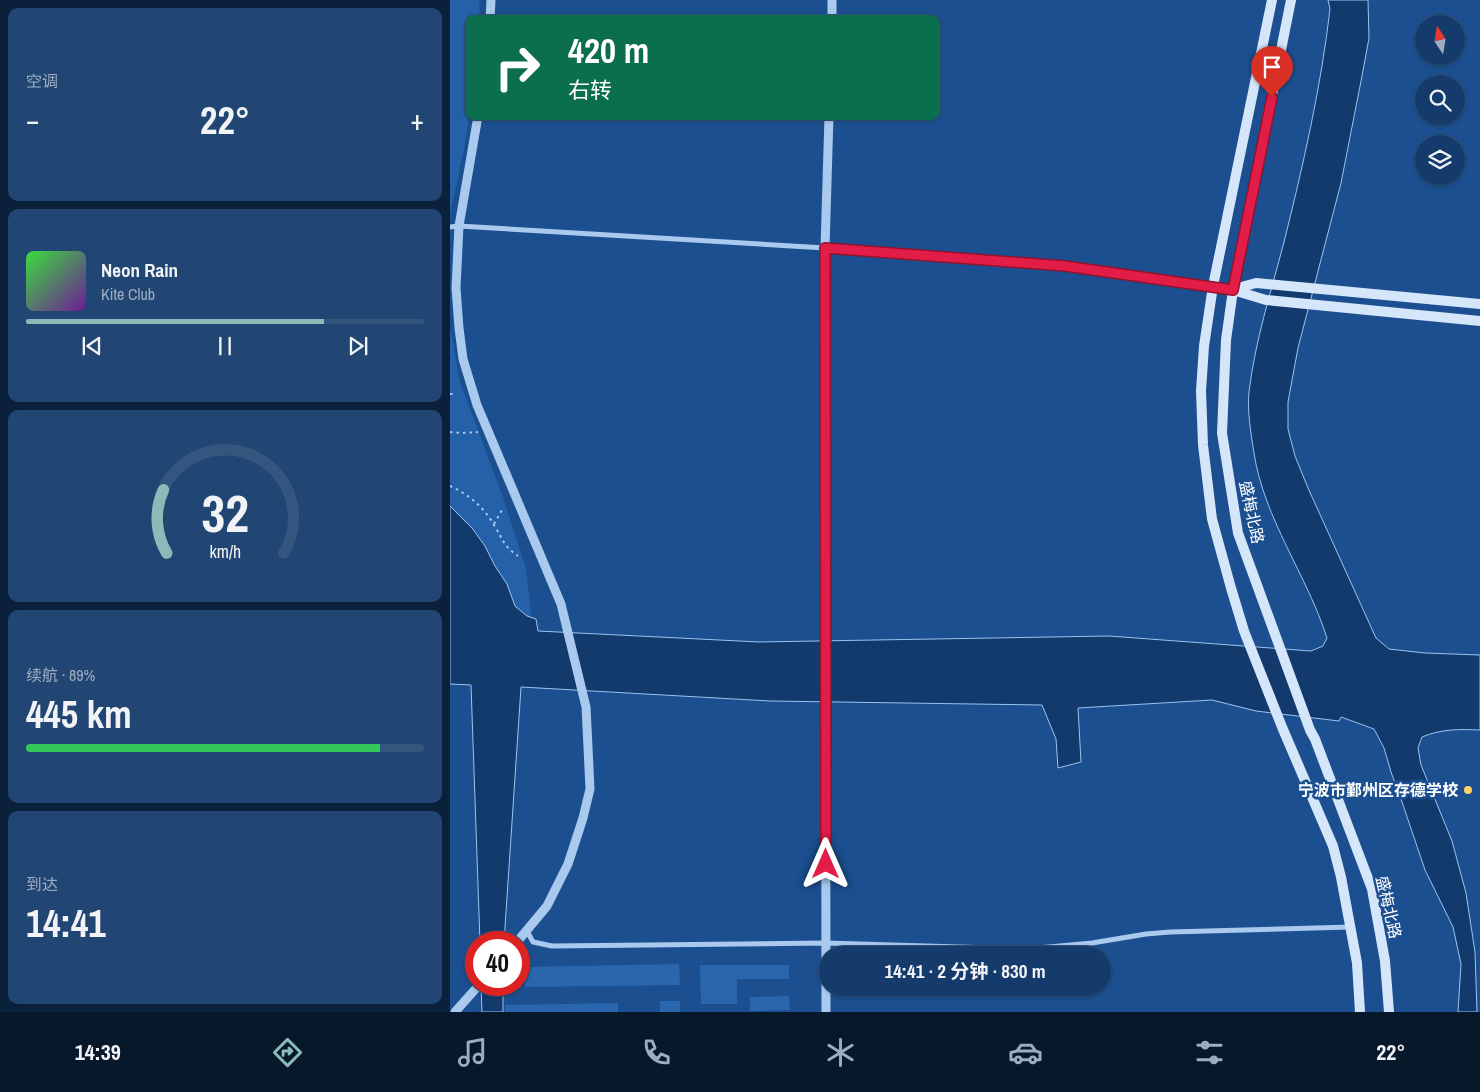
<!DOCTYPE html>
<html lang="zh">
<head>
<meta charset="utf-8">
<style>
  body { margin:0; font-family:"Archivo Narrow","Noto Sans SC",sans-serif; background:#214673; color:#f1f3f6; height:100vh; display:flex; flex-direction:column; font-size:19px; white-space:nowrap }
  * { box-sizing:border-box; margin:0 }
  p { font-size:16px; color:#9dadc1 }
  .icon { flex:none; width:28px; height:28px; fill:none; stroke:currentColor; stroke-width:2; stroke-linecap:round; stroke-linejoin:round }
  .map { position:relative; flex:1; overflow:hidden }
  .drawer { display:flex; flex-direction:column; gap:8px; padding:8px; background:#0b203b; width:450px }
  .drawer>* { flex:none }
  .hud { position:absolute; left:15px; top:15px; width:475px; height:105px; border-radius:10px; box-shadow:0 1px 4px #0004,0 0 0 1px #33557e; background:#0b6e4f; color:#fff; overflow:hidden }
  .needle { width:32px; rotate:348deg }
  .fabs { position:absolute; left:965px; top:15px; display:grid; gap:10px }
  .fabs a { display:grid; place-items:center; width:50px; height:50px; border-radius:50%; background:#143b6b; box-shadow:0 1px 4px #0004,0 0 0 1px #33557e; font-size:25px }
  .speed { position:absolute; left:15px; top:931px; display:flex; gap:10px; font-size:25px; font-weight:700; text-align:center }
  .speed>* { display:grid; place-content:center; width:65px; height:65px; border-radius:50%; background:#143b6b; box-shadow:0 1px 4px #0004,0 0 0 1px #33557e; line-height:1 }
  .speed .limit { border:8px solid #d22; background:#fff; color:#111 }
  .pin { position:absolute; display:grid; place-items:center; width:42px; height:42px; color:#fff; margin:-51px -21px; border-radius:50% 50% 50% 0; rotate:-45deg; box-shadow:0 0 5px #0007 }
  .pin .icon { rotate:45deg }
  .me { position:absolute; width:55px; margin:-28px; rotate:0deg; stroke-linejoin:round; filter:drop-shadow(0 0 4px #0008) }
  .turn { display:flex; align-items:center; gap:18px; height:105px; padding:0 20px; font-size:22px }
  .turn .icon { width:65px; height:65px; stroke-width:2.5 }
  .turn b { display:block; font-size:35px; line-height:42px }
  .big { font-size:38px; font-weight:700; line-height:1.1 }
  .drawer .card { flex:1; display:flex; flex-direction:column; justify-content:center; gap:8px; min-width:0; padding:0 18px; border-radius:10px; background:#214673 }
  .drawer .dial { align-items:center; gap:0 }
  .dial svg { height:130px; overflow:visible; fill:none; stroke:#33557e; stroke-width:7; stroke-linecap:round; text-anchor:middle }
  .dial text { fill:#f1f3f6; stroke:none }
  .song { display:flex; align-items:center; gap:15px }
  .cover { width:60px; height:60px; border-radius:8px; background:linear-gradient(135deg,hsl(120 70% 55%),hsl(280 70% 35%)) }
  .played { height:5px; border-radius:2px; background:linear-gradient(90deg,#8bbbb9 75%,#33557e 75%) }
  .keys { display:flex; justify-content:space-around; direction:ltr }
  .heat { display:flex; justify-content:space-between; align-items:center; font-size:28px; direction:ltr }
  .charge { height:8px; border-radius:4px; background:linear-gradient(90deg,#34c759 89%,#33557e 0) }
  .trip { position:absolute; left:369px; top:946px; width:292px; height:50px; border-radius:25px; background:#143b6b; box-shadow:0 1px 4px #0004,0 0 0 1px #33557e; font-weight:700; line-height:50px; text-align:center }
  .tab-bar { display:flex; height:80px; justify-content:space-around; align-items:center; background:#08182b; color:#9dadc1 }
  .tab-bar .icon { width:35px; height:35px }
  .tab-bar .on { color:#8bbbb9 }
  .tab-bar b { font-size:22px; color:#f1f3f6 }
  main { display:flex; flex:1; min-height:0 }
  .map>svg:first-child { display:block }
</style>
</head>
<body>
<main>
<section class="drawer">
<div class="card"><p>空调</p>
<div class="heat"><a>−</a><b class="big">22°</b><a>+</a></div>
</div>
<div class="card">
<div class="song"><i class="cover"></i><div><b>Neon Rain</b><p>Kite Club</p></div></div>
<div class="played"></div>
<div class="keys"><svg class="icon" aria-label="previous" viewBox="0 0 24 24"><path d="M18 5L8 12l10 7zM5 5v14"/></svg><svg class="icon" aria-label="pause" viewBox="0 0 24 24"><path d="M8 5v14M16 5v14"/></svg><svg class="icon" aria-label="next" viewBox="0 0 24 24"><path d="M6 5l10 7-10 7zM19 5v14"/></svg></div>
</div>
<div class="card dial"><svg viewBox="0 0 100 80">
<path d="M14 69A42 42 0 1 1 86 69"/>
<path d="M14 69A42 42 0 0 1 12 30" stroke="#8bbbb9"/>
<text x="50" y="56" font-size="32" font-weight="700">32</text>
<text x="50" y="72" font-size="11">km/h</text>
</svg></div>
<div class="card"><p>续航 · 89%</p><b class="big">445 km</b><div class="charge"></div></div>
<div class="card"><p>到达</p><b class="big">14:41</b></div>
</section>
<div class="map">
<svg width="1030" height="1012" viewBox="0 0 1030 1012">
  <rect width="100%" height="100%" fill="#1b4f8f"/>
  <path fill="#2461a8" d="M0,0H29L30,19H19V116L14,149L0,215Z
    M0,328L10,382L53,497L76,569L82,621L0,638Z"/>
  <path fill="#123a6d" stroke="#9cc4f0" d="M878,0H918L919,38L912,76L891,183L848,348L838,402V429L845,456L858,488L926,638L939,649L975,653L1030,655V730C1009,729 991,729 972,737L968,748L971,765L1002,841L1016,893L1025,952L1027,1012H1008L1011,964L1003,927L975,870L950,796L941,772L934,748L924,729L891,717L889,721L806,711L762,700L628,708L631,762L608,768L606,739L592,705L320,701L71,687L54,942H30L21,685L0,684V506L22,528L35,546L45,566L57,584L65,606L77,616L86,619L88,631L309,642L659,636L861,651L873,646L877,638C857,575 814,519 804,453C801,434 797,411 799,392C805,341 821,292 834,242C853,166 871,87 880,9Z
    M31,985H53V1012H32Z"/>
  <path fill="#2a66ad" d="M229,964L230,985L75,987V967Z
    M250,965H339V979H287V1004H251Z
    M339,996L340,1010L300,1011V997Z
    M210,1001H230V1012H210Z
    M168,1003V1012H55V1005Z"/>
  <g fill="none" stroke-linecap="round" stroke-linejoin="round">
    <path stroke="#a9c9ee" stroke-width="2" stroke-dasharray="2.5 4" stroke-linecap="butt" d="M0,394H6
      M0,432L12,433L28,432
      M0,486C18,494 34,507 44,525C53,539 53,546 68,556
      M44,524L52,510"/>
    <path stroke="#a9c9ee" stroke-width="5" d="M0,227L9,226L375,248
      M77,931L83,942L102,946L376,943L577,949L642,943L696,934L720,932L901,927"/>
    <path stroke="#a9c9ee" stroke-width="9" d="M40,19L41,0
      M382,19V0
      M28,116L9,226L6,288L9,328L13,359L27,405L111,604L136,707L138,747L140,789L133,818L118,864L97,906L67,942
      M375,248L615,266L783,290
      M5,1012L29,985
      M376,1012L375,248L379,116"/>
    <path stroke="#d6e6fa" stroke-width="10" d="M822,0L763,286L754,346L751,391L753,445L762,519L781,588L794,631L832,727L883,846L891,877L907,963L910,1012
      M841,0L783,290L776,340L772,433L788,533L860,730L865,739L922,889L935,961L939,1012
      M784,289L806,283L1030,304
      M783,290L816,300L1030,321"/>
  </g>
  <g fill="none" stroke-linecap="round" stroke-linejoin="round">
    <g stroke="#92132f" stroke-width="12">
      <path id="route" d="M376,864L375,248L615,266L783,290L822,97"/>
    </g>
    <use href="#route" stroke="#e11d48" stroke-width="9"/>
  </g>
  <circle fill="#ffd166" stroke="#1b4f8f" stroke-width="2" cx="1018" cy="790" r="5"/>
  <g text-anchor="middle" stroke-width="5" stroke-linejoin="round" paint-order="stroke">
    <g font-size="16" fill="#fff" stroke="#1b4f8f">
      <text transform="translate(802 512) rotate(78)" y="6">盛梅北路</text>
      <text transform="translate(939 907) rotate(77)" y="6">盛梅北路</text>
    </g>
    <g font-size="16" font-weight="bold" fill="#fff" stroke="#1b4f8f" text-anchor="end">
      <text x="1008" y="796">宁波市鄞州区存德学校</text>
    </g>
  </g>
</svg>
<div class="fabs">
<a><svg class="needle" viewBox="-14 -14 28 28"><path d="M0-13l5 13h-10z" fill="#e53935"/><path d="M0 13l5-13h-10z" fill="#9dadc1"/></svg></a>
<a><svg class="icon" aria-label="search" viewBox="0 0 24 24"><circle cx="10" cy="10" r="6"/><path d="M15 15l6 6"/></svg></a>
<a><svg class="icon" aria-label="layers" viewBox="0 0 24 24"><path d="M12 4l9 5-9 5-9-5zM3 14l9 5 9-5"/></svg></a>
</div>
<div class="speed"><div class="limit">40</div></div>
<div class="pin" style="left:822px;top:97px;background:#d93025"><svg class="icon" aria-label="arrive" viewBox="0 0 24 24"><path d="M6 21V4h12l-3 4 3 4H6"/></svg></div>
<svg class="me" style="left:376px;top:864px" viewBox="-20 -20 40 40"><path d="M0-17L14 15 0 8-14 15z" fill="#e11d48" stroke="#fff" stroke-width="4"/></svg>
<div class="trip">14:41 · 2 分钟 · 830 m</div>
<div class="hud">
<div class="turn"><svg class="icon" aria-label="right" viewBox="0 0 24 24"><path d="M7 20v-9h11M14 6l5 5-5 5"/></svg><div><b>420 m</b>右转</div></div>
</div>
</div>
</main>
<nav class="tab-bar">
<b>14:39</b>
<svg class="icon on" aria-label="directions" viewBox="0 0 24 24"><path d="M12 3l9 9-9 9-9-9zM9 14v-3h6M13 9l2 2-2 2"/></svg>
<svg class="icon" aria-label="music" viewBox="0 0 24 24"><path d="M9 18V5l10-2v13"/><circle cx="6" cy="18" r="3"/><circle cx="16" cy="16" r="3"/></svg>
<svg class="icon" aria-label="phone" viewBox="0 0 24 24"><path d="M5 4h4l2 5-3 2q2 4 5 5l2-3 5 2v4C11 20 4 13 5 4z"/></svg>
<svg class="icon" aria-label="climate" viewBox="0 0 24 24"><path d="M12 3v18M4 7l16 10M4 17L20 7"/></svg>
<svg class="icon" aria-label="car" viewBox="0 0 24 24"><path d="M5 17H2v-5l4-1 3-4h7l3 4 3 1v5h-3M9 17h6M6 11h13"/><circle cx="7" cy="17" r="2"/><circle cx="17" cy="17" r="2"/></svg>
<svg class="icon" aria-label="filters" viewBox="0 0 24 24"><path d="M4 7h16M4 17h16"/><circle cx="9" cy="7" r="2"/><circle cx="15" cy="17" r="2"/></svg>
<b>22°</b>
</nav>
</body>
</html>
